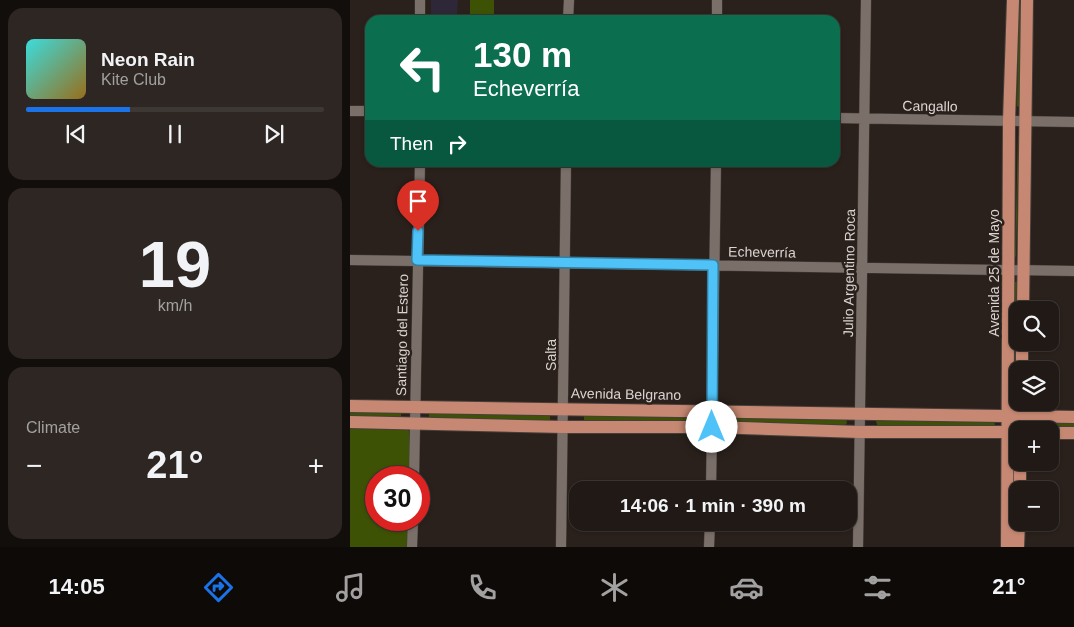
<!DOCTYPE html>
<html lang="en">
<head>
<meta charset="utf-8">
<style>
  body { margin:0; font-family:Helvetica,sans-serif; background:#2d2622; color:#f1f3f6; height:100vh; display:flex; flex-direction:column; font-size:19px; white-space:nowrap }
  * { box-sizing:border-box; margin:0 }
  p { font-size:16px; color:#a2a0a0 }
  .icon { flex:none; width:28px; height:28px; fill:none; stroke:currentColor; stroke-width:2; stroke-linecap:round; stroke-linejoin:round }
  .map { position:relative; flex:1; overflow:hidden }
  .drawer { display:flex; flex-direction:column; gap:8px; padding:8px; background:#120e0c; width:350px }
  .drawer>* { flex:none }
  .top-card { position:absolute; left:15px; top:15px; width:475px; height:152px; border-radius:15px; box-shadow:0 1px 4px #0004,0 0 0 1px #3d3834; background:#0b6e4f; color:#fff; overflow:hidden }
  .tools { position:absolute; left:659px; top:301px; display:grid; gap:10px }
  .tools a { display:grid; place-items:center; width:50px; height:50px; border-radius:10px; background:#201915; box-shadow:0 1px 4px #0004,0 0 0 1px #3d3834; font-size:25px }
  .speed { position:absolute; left:15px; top:466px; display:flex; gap:10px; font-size:25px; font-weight:700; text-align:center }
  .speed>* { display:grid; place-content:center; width:65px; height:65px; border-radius:50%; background:#201915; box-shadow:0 1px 4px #0004,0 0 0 1px #3d3834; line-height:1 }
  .speed .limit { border:8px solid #d22; background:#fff; color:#111 }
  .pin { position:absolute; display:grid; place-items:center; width:42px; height:42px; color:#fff; margin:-51px -21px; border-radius:50% 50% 50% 0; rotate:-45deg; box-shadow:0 0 5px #0007 }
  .pin .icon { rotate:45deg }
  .me { position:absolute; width:55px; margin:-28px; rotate:0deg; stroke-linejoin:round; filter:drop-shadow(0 0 4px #0008) }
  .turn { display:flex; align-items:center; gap:18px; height:105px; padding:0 25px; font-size:22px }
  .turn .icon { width:65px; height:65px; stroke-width:2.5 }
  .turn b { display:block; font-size:35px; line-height:42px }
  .then { display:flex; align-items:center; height:48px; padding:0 25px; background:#0003; gap:10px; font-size:19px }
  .big { font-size:38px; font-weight:800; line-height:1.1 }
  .drawer .card { flex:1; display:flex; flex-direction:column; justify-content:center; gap:8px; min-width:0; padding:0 18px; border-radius:15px; background:#2d2622 }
  .drawer .dial { align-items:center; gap:0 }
  .dial b { font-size:65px; line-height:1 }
  .song { display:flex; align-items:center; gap:15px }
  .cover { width:60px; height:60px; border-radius:8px; background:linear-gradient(135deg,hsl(180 70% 55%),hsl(40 70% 35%)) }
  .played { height:5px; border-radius:2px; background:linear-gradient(90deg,#1a73e8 35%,#3d3834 35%) }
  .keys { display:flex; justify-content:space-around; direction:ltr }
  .heat { display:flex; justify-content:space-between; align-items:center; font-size:28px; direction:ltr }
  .trip { position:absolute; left:219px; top:481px; width:288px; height:50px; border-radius:15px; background:#201915; box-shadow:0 1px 4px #0004,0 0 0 1px #3d3834; font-weight:800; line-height:50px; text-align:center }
  .menu { display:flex; height:80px; justify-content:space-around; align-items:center; background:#0d0a08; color:#a2a0a0 }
  .menu .icon { width:35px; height:35px }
  .menu .selected { color:#1a73e8 }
  .menu b { font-size:22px; color:#f1f3f6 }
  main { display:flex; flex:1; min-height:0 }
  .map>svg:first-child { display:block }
</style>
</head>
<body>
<main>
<section class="drawer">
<div class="card">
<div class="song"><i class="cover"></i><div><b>Neon Rain</b><p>Kite Club</p></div></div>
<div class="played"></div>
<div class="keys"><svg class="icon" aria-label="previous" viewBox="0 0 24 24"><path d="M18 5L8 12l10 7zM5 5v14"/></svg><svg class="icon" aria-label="pause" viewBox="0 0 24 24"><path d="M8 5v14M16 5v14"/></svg><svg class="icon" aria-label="next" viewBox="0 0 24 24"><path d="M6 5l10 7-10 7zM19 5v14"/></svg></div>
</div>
<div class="card dial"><b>19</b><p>km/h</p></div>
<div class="card"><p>Climate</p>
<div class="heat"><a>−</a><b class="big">21°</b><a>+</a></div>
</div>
</section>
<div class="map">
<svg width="724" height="547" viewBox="0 0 724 547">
  <rect width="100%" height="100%" fill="#2a211c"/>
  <path fill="#2e2737" d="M81,0H108L107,14H81Z"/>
  <path fill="#3e5205" d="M120,0H144V20H120Z
    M669,0H672L669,107L667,106Z
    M668,135L669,136L666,257L665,256Z
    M665,282H669L666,405H663Z
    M0,410H51V419H0Z
    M79,411L200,412V422L82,419L79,417Z
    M234,413L348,416L347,423H234Z
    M375,417L496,419L497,423L495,425L376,423Z
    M525,419L644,422L645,425L642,428L528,427Z
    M724,421V429L683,428V422Z
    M0,426H54L59,431V477L26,478V520H58V547H0Z"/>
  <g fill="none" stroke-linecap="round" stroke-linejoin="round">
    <g stroke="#473f3b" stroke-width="11">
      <path id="minor" d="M70,0V20
        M218,20L219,0
        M367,20V0
        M0,111H20
        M485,118L724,122
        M0,260L724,271
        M64,478L70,162
        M361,490L366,162
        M62,547L63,520
        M211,547L216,162
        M359,547L360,522
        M508,547L516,0"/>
    </g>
    <g stroke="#473f3b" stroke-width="14">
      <path id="major" d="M673,310L677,0
        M672,370V342
        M0,406L724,417
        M0,422L214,427H362L510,432H668
        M700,433H724
        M670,490V462
        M657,547L659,121L663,0
        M668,547L669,522"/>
    </g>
    <use href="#minor" stroke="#7b6f69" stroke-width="10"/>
    <use href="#major" stroke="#c68872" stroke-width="12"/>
  </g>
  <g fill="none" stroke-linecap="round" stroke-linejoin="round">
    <g stroke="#337fa1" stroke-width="12">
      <path id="route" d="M68,231L67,260L363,265L362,427"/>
    </g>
    <use href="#route" stroke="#4fc3f7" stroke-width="9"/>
  </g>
  <g text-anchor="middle" stroke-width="5" stroke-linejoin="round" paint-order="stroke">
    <g font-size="14" fill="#dad3d0" stroke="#2a211c">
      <text transform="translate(580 106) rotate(1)" y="5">Cangallo</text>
      <text transform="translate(412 252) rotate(1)" y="5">Echeverría</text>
      <text transform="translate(499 273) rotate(-89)" y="5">Julio Argentino Roca</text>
      <text transform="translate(644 273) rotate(-90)" y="5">Avenida 25 de Mayo</text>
      <text transform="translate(52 335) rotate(-89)" y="5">Santiago del Estero</text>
      <text transform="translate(201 355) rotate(-90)" y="5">Salta</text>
      <text transform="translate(276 394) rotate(1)" y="5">Avenida Belgrano</text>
    </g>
  </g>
</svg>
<div class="tools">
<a><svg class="icon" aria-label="search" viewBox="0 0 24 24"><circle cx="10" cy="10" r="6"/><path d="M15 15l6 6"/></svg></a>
<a><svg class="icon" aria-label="layers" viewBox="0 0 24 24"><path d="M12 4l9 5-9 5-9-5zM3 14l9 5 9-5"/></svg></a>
<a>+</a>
<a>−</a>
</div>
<div class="speed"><div class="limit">30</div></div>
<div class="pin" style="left:68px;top:231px;background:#d93025"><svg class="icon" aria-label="arrive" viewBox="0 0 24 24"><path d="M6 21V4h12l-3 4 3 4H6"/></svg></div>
<svg class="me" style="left:362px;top:427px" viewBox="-20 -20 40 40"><circle r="19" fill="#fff"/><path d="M0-13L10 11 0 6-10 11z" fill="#4fc3f7"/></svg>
<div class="trip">14:06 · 1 min · 390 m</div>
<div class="top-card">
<div class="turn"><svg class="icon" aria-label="left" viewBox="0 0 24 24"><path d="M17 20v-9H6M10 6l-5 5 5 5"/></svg><div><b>130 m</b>Echeverría</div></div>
<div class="then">Then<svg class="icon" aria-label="right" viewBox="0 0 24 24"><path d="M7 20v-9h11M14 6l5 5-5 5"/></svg></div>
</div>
</div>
</main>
<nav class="menu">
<b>14:05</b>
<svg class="icon selected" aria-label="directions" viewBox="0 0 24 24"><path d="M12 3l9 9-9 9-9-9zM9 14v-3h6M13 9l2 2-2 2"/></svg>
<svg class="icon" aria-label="music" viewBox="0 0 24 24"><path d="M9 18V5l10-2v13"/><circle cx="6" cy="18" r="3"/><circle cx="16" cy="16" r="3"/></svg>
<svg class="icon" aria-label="phone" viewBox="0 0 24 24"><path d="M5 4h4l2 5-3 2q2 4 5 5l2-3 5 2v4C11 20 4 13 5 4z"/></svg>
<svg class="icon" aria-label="climate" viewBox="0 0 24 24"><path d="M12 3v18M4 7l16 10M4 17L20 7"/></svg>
<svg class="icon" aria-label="car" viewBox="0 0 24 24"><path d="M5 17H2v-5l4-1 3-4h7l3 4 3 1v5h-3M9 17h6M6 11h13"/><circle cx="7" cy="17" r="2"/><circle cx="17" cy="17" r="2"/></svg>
<svg class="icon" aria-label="filters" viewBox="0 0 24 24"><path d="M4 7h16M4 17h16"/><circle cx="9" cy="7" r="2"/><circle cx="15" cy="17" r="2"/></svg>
<b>21°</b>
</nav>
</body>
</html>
